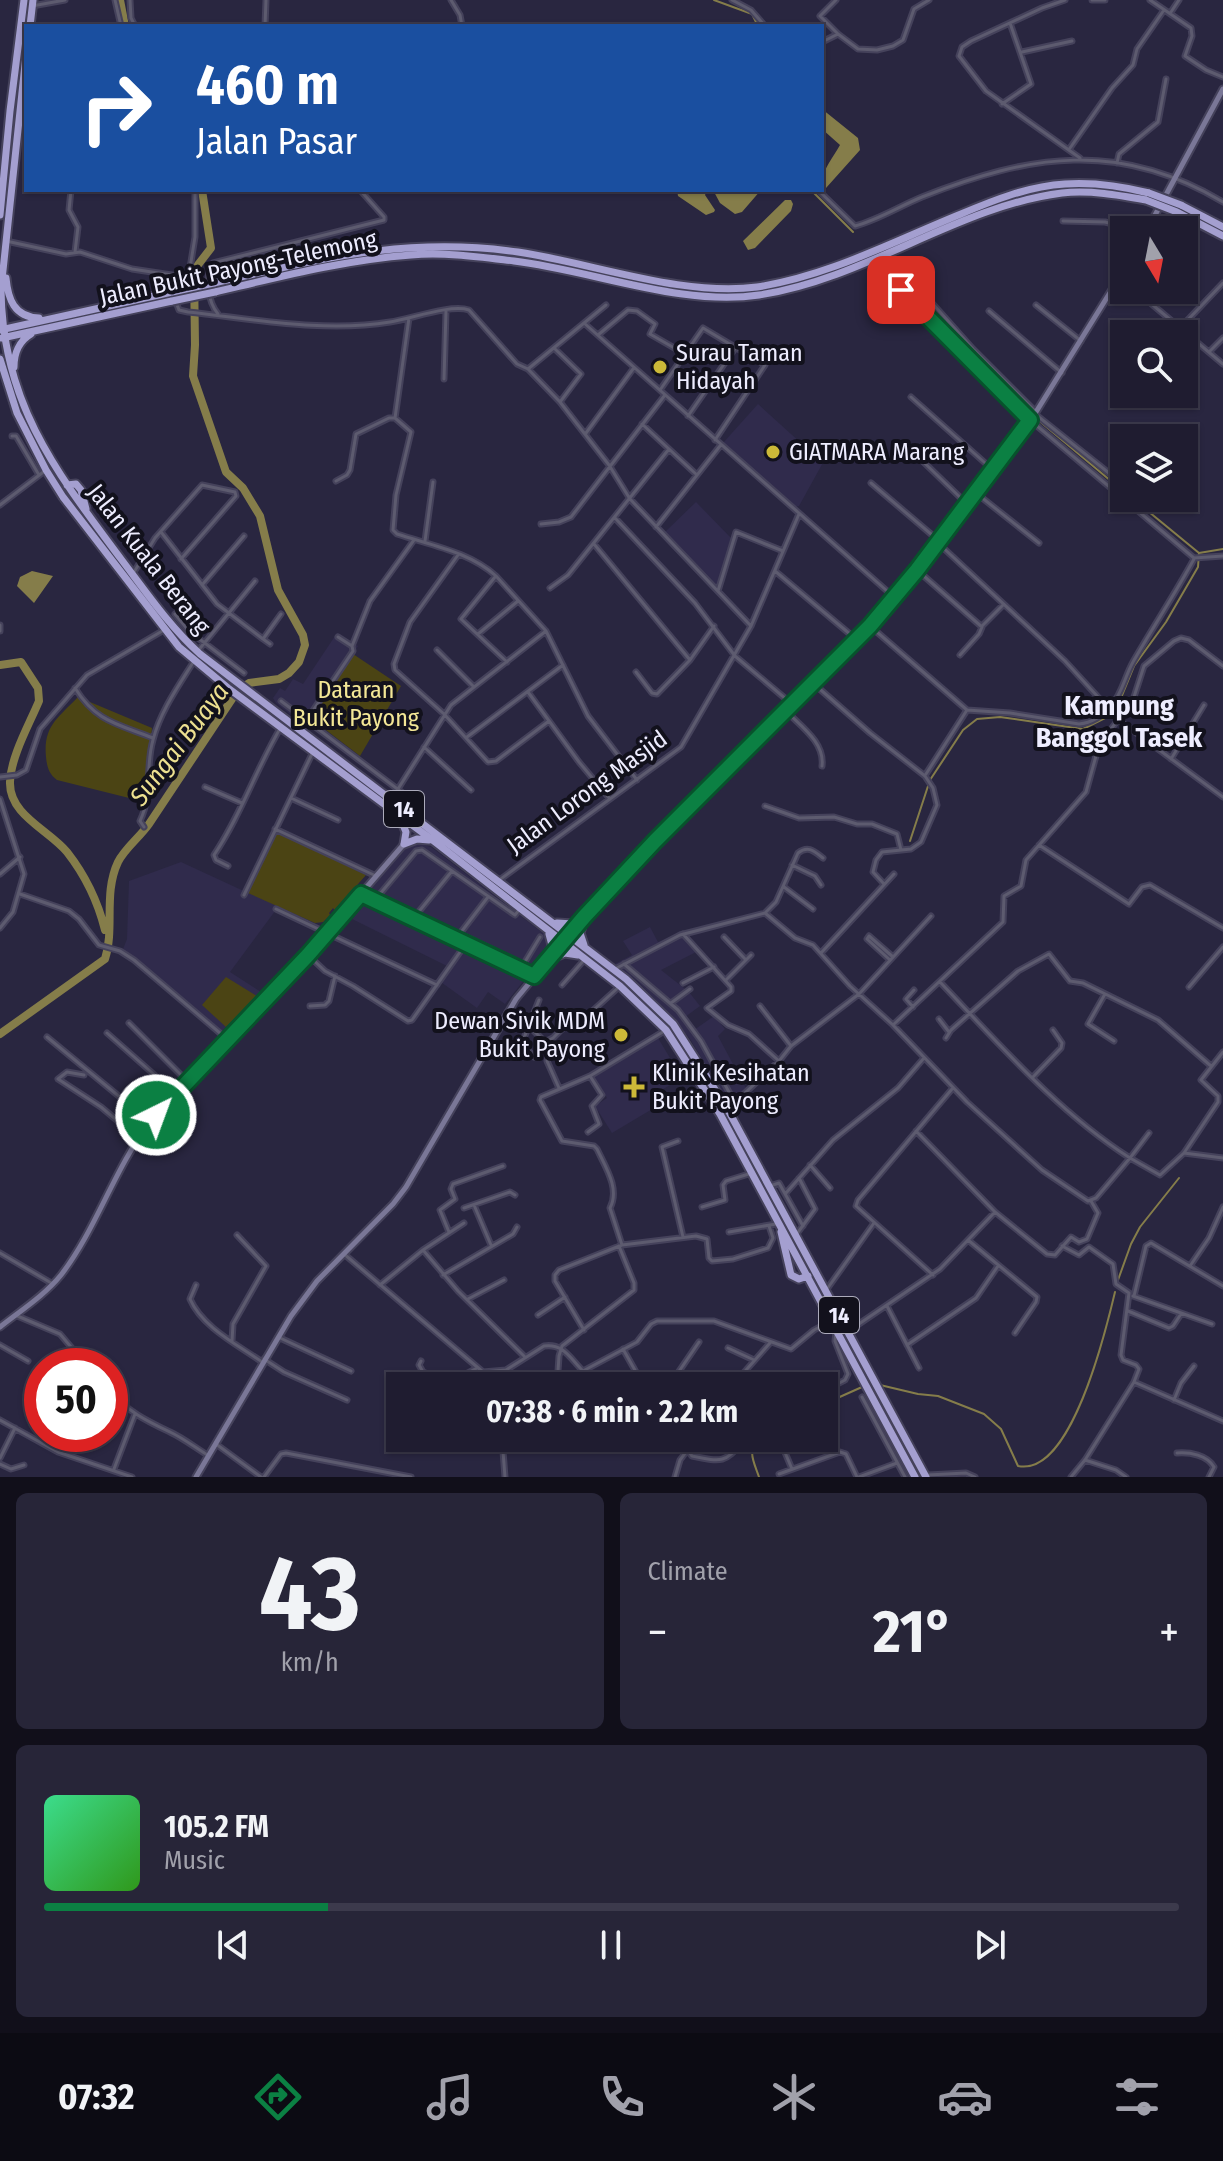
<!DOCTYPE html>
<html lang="en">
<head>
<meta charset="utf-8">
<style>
  body { margin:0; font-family:"Fira Sans Condensed",sans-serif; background:#272538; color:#f1f3f6; height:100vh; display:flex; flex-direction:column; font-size:30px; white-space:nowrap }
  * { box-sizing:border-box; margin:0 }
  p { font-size:26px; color:#a1a1ab }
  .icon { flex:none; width:44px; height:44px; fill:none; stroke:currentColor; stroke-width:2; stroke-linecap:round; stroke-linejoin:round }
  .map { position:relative; height:1477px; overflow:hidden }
  .drawer { display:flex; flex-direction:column; gap:16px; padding:16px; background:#110f1a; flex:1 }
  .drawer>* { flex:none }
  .guide { position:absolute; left:24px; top:24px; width:800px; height:168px; border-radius:0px; box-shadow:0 2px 6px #0004,0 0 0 2px #3c3a4c; background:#1a4fa0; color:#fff; overflow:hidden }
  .needle { width:52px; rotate:170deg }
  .tools { position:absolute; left:1110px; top:216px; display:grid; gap:16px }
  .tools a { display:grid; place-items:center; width:88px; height:88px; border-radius:0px; background:#1f1c30; box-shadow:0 2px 6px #0004,0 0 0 2px #3c3a4c; font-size:40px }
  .speed { position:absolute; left:24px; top:1348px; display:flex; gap:16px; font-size:40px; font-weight:700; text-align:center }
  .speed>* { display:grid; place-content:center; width:104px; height:104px; border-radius:50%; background:#1f1c30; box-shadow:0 2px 6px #0004,0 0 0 2px #3c3a4c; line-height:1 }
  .speed .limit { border:12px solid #d22; background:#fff; color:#111 }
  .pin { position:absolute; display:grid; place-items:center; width:68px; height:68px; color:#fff; margin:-34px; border-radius:16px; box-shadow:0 4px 12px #0006 }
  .me { position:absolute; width:88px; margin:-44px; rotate:42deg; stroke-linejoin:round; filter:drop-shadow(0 0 6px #0008) }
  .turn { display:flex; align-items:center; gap:28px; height:168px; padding:0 40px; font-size:36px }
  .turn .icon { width:104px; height:104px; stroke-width:2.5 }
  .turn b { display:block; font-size:56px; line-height:68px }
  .big { font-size:60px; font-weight:700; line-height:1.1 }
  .drawer .card { flex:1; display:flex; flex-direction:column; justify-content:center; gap:12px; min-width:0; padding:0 28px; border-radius:12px; background:#272538 }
  .drawer .dial { align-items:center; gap:0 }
  .dial b { font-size:104px; line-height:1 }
  .song { display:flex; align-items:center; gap:24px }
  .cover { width:96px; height:96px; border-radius:12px; background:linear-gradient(135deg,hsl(150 70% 55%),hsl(110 70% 35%)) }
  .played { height:8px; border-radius:4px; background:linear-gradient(90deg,#0b8043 25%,#3c3a4c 25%) }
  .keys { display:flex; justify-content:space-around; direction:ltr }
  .heat { display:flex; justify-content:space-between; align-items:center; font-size:44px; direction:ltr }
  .drawer .tiles { flex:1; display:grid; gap:16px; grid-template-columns:1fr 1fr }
  .card:last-child { grid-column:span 2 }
  .trip { position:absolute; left:386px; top:1372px; width:452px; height:80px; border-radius:0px; background:#1f1c30; box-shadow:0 2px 6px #0004,0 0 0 2px #3c3a4c; font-weight:700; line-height:80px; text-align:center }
  .tab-bar { display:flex; height:128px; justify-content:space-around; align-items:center; background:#0c0b13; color:#a1a1ab }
  .tab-bar .icon { width:56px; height:56px }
  .tab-bar .current { color:#0b8043 }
  .tab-bar b { font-size:36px; color:#f1f3f6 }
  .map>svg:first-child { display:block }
</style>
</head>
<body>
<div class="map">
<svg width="1223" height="1477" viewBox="0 0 1223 1477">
  <rect width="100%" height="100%" fill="#292640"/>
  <path fill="#302b4c" d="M758,404L802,444L825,459L799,506L795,507L723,443Z
    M696,502L731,538L717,587L664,533Z
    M337,633L358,646L305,726L276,703L273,698L280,688L285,691L293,679L303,684Z
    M276,832L366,875L335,910L333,908L329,913L330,915L323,922L315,923L278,907L230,972L261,992L221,1032L123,949L127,939L129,881L181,862L248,893Z
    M417,843L431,847L544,934L547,943L546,953L505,1004L488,992L477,1008L438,980L447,966L346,916L406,848Z
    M650,927L658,942L678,933L696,952L661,970L689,992L700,1006L685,1017L694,1030L714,1016L725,1029L718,1036L748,1092L732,1108L690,1039L666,1010L637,981L615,964L632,955L623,941Z
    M658,1038L682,1078L653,1095L659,1105L612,1133L595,1106L607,1098L594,1077Z"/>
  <path fill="#4b4414" d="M353,654L401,686L360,756L318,724L315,711Z
    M78,697L152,728L145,802L57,780C49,774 47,767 46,757C43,726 58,718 78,697Z
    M276,832L366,875L335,910L333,908L329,913L330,915L323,922L315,923L248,893Z
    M226,977L257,996L226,1027L202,1005Z"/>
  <path fill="#857d4a" d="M822,109L858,138L860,150L826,188L822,185C822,169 833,158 840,145L822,129Z
    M707,190L705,195L715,210L714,212L706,215L678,196L677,190Z
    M713,190H761L742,212L735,214L720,203Z
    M785,200H791L793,204L791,211L755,248L748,250L743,241Z
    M32,571L53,576L34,603L17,586L20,577Z"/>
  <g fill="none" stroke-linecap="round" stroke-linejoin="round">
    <path stroke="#857d4a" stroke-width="2" d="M714,0L752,14L758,26
      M811,190L853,232
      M882,269L901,282L1029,412
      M1037,419L1124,492
      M1132,498L1199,553L1223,549
      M910,841L930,780L963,730L977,719L1000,717L1083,729L1107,717L1116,710L1134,666L1166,622L1198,567L1199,553
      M1118,1280L1131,1244L1140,1227L1179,1178
      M880,1385L918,1394L938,1396L984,1414L1001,1429L1018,1466C1071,1477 1106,1330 1115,1292
      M824,1404L862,1387
      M759,1477C754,1462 746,1450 760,1438"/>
    <path stroke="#857d4a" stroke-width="8" d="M120,0L125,26
      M0,665L21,662L38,688L39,701C29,725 11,756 10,782C9,815 49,830 67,852C85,875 98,902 105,930
      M0,1034L105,959C115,928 103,894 118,862C125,848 140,837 149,824C179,779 208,735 238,690L249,683L279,679L289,673L299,662L305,645L303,635L278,590L260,516L243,488L226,472L193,376L195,345L194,270L211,248L202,190"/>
    <g stroke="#45425b" stroke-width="7">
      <path id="street" d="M115,0L121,26
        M130,0L131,18L135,26
        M451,0L460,15L462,26
        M732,0L751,10L765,26
        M836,0L820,16L838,34
        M1065,0L1042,8L971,41L962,47L959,56L986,91L1080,158
        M1092,0H1105
        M1150,0L1191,28L1192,36L1185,56L1206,70L1223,77
        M32,6L65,0
        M1171,12L1179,0
        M265,26L266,0
        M822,42L838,34L858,49L877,50L893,46L903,40L914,9L929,0
        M1022,52L1072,41
        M1002,104L1031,84L1010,23
        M1070,148L1112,88L1133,65L1137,49L1164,10
        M1117,163L1119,154L1158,122L1166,79
        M71,190L69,210L78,227L75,252
        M818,190L855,226C878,220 900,206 922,197C1030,154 1119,140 1223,202
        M1063,221L1105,222L1137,230
        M6,241L66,254L80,252L132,269L185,277L189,274L195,237V190
        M1184,267L1185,266
        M916,285L973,349L1036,412
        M178,290L179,278
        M901,290L1030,420L1194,558L1223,556
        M1135,290L1223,364
        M176,302L179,310L188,312C254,319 324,333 390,322C411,319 450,304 469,310L517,364L528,369L560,402L609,465L630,499L751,626
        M1151,302L1162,290
        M1036,305L1081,341
        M989,311L1062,373
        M218,314C208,302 204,276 213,263L384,220V217L360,190
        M409,318L395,418L411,432L396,495L393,530L397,534C430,545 470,552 496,576L546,631L588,716L637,780
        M584,323L895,598
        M1181,327L1223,283
        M598,335L628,310L637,311L655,324L650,334L683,353
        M554,348L581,374L560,402
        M1209,352L1223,338
        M528,369L606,305
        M444,379L446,311
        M660,390L703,328L765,365L715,440
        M911,397L993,470
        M1035,414L1124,485
        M688,416L736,347
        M642,424L697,475
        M586,433L633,369
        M12,436H16L39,475
        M909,448L967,504
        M336,481L347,475L350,470L356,434L389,418H395
        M871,483L938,540
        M976,493L1039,543
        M0,505L46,470
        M615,518L695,603L735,656L793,705
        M541,524L559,522L571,517L665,395
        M656,527L720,446
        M161,532L217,604L263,639L281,614
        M425,541L433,482
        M938,543L1065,661L1120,721L1223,797
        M594,544L690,660
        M458,555L410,622L394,664L395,670L444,714L488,762L496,761L549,721
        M917,570L982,627L979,634L960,655
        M775,571L857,640
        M134,572L155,538L202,485L235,492L236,496L181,559
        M495,577L461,619L507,662
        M202,585L244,536
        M550,588L568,575L669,449
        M718,591L736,532L783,551
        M175,614L189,631L244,673
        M0,625V631
        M983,625L1003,605
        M870,626L967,710
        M478,634L518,601
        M263,639L270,644
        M352,646L370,601L414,540
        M437,650L474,687
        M197,652L255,581
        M636,672L652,693L657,694L690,660L714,626
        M814,684L870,733L925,776L933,788L937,805L921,842L911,849L882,852L876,860L873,872L884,884
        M75,688C96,722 118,724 153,738
        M528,692L579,762L610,799
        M281,701L412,800L405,810
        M967,710L1010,713L1079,724C1091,723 1103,716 1111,706C1122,694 1125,676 1133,662C1153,627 1175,594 1194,559
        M787,712C802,727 825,743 822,766
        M300,730L353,651L352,646L338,637
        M467,737L563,665
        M424,747L471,790
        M1171,759L1204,705
        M926,774L967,710
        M0,777L17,775L26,770L40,729L87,675L164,630
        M205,787L242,803
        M291,798L338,820
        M0,799L24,874L13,912L0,928
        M391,800L451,705L546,631
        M765,806L799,818L834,817L857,824H872L897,834L901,850
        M144,827L140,821C153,794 145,767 153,740C160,712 179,685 194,661
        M275,829L376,876
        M1039,845L1129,904L1142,887L1150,885L1223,928
        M792,865L815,876L821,885
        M228,866L216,860L214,855C241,815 256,769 281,727
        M0,874L20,857
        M498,881L681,747L751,626L799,514
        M784,887L813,909
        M20,894L69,911L79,919L99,945L120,951L134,960L227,1039
        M361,894L534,976
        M244,895L312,754
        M357,899L404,919L412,920
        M374,901L416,851L422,850L515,915L519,910
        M276,909L437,985
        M765,913L795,938L813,945L850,986L893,1025L967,1102L1042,1170L1088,1201L1096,1198L1130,1158L1160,1175L1184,1153L1218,1102V1096L1201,1080L1223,1052
        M412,920L452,871
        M460,934L523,964
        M683,934L731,987V991L707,1008L728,1025L749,1034L779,1061
        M869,936L867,939L890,960
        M869,936L893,957
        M724,937L746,960
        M455,940L488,897
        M821,953L894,874
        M308,955L325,971L353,986L408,1021L412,1020L465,945
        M624,964L678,1010L701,1041L735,1103
        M507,965L531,980
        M615,969L680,935L765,913L776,902L798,853C808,845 814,851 823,858
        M520,970L540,937
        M726,980L751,955
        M940,982C999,1044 1058,1112 1130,1158L1149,1133
        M683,983L714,967
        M562,985L585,959
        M1189,987L1223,947
        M1105,994L1088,1024L1114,1041
        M671,1003L690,989
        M310,1006L325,1005L329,1001L335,976
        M760,1006L791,1046
        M913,1007L906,999L914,990
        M507,1012L529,1026L544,1041L549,1053L547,1061L559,1088
        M589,1014L620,986
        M939,1019L949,1032
        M129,1023L187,1081
        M893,1025L1003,922L1004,896L1021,886L1026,860L1086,792L1099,745L1133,700L1144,666L1174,641L1181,638L1189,640L1223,666
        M107,1033L175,1093
        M47,1037L149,1121
        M946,1038L951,1030L1018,971L1049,954L1070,981L1083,983L1158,1020L1211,1066
        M545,1042L553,1038L567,1024
        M534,1057L522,1043L539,1000
        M84,1075L67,1072L58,1079L101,1107L138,1138
        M1033,1077L1061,1048L1062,1043L1053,1030
        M729,1108L779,1061L791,1046L859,994L931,916
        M916,1131L995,1212L1047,1254L1055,1255L1071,1237L1079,1242L1087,1239L1098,1213L1091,1201
        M588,1132L599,1124L592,1106L602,1095L590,1076
        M678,1141L662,1147L683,1237
        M1184,1153L1223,1158
        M810,1165L830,1188
        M770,1186L779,1183L803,1226
        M786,1193L833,1140L898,1088L924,1058
        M474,1205L491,1245
        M702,1207L725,1200L723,1185L726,1181L752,1173
        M464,1208L510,1192L515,1195
        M449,1232L440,1210L455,1199L451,1189L453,1184L503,1166
        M729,1232L776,1224
        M796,1235L815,1209L799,1178
        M968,1240L1037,1297L1036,1302L1015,1333
        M622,1245L610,1208C620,1189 606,1168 597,1149L594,1146L562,1141L540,1100L541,1097L590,1076L666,1030
        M1062,1246L1079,1255L1089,1247L1113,1264L1116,1284L1129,1293L1121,1355L1123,1360L1136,1365L1139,1369L1134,1382L1085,1460L1071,1477
        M423,1250L458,1291L525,1357
        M0,1253L53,1284
        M344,1254L483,1372L506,1370L544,1346C563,1343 570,1358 582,1370C588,1376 596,1381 604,1386
        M1190,1266L1209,1238L1223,1207
        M443,1275L513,1234L517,1227
        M933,1275L856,1206L858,1200L952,1089
        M196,1285L190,1299C202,1327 238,1345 262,1362
        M380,1285L423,1250L464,1223
        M827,1289L874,1223
        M1133,1296L1212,1324
        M1134,1296L1146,1246L1151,1243L1223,1286
        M468,1299L504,1280
        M887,1306L919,1368
        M1128,1311L1169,1328L1173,1326L1181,1314
        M15,1315L60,1334L87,1366
        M538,1315L565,1297
        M584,1330L555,1281V1275L559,1270L622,1245L696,1236L707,1239L709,1258L712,1261L733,1259L768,1248L773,1238L769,1226
        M850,1330L940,1269L995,1212
        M278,1337L351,1371
        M232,1341L233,1324L266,1266L237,1235
        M0,1345L28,1361
        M907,1345L976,1298L998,1266
        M728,1348L754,1360
        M623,1349L636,1372
        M264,1359L284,1372L347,1400
        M421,1361L419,1365L423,1372L447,1384L477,1368
        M501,1371L503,1386
        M583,1371L637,1342L651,1324L657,1321H714L791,1349L814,1330L831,1321
        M1134,1382L1223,1421
        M557,1386L559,1356L562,1346L634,1290V1283L619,1246
        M669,1386L699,1342
        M732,1386L770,1343
        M110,1390C126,1411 147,1421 170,1432C183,1438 196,1448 209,1456
        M824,1391L845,1380L848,1374L835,1341L836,1331
        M862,1397L905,1477
        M1174,1400L1181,1383L1194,1366
        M0,1420L58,1452L132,1477
        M502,1438L505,1477
        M590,1438L591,1445C602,1451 628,1449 636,1438
        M678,1438L692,1456C726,1463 724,1462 747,1438
        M781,1443L792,1469
        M216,1444L261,1477
        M1177,1453C1190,1452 1207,1455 1214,1467L1209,1477
        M0,1458L15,1428
        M1085,1460L1116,1470L1126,1477
        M0,1464L11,1469L24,1465
        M114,1469L135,1414
        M779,1474L840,1452L846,1454L857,1477
        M928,1475L966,1473L975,1477
        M264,1477L281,1454L286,1453L411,1477
        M675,1477L680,1460L686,1452
        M859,1477L897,1463"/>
    </g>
    <g stroke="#45425b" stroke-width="9">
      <path id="secondary" d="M1147,230L1223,89
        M0,1327C20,1311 45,1295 61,1275C97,1228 114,1169 150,1122L308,955L404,844
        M196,1477L291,1316L317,1281L393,1204L406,1187L516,999L584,917L655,841L814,684L895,598L1036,412L1124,270"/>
    </g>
    <g stroke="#45425b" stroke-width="11">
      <path id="highway" d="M30,26L33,0
        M26,55L1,289C2,403 56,472 121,559C146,592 169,626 200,654L626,979L673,1024L728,1110L926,1477
        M1181,205L1223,227
        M1177,212L1223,236
        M0,215L10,111L24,0
        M6,278C8,299 14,317 39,318
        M214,283C322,259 407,236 518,252C592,263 683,297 757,287C829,276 894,241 961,214C994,200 1029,186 1065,184C1094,182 1121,186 1149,193
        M215,292C279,277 344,260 411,255C445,252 480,257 514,261C591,270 682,307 759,295C866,279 958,206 1062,193C1090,190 1118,195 1146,200
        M0,330L172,292
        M2,338L172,301
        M0,359L17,413L46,470L63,497L179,647L228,688L435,842L620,986L666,1030L720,1114L915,1477
        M14,367C14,354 19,341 31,334
        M67,485L76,484L81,490L86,509
        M401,820L406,832L404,844
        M404,844L417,839L429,840
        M584,919L580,933L584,945
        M557,923L573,924L584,917
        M549,934L552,945L550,959
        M550,959L565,953L578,955
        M781,1232L791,1275L799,1279L808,1276"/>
    </g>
    <use href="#street" stroke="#5d5b6f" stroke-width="3"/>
    <use href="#secondary" stroke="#7a7797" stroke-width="5"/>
    <use href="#highway" stroke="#a49fd0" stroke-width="7"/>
    <g stroke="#45425b" stroke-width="11" stroke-linecap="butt">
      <path id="highway-bridge" d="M1149,193L1181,205
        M1146,200L1177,212
        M172,292L214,283
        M172,301L215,292"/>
    </g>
    <use href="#highway-bridge" stroke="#a49fd0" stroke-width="7"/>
  </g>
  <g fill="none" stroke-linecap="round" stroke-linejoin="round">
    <g stroke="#07532c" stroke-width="20">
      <path id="route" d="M156,1115L308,955L361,894L534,976L584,917L655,841L870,626L917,570L1030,420L901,290"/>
    </g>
    <use href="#route" stroke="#0b8043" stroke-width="14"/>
  </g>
  <g fill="#ccb938" stroke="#12111c" stroke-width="3">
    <circle cx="660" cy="367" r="8"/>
    <circle cx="773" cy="452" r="8"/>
    <circle cx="621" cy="1035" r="8"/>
    <path d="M630 1075h8v8h8v8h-8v8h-8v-8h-8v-8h8z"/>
  </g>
  <g text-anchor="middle" stroke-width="8" stroke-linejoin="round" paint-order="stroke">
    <g fill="#12111c" stroke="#acabbb" stroke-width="2">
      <rect x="384" y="791" width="40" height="36" rx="6"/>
      <rect x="819" y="1297" width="40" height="36" rx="6"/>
    </g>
    <g font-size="22" font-weight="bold" fill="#eeedff">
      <text x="404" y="817">14</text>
      <text x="839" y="1323">14</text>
    </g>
    <g font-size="24" fill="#eeedff" stroke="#12111c">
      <text transform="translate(238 268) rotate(-12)" y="8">Jalan Bukit Payong-Telemong</text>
      <text transform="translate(149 559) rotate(52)" y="8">Jalan Kuala Berang</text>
      <text transform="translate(587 792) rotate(-36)" y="8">Jalan Lorong Masjid</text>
    </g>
    <g font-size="24" fill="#eeedff" stroke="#12111c" text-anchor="start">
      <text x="676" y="361">Surau Taman<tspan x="676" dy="28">Hidayah</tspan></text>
      <text x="789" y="460">GIATMARA Marang</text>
      <text x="605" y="1029" text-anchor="end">Dewan Sivik MDM<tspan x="605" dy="28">Bukit Payong</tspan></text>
      <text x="652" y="1081">Klinik Kesihatan<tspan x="652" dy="28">Bukit Payong</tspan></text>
    </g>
    <g font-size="24" fill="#f3e796" stroke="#12111c">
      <text x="356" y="698">Dataran<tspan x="356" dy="28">Bukit Payong</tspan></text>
    </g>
    <g font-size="26" font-style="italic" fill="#ede090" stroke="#12111c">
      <text transform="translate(179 744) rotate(-53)" y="9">Sungai Buaya</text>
    </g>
    <g font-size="28" font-weight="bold" fill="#eeedff" stroke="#12111c">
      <text x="1119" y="715">Kampung<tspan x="1119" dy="32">Banggol Tasek</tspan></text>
    </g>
  </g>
</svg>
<div class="tools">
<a><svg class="needle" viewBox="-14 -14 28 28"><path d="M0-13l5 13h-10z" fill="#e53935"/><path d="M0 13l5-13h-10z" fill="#a1a1ab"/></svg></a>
<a><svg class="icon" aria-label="search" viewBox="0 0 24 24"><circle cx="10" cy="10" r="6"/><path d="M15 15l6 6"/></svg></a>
<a><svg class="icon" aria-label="layers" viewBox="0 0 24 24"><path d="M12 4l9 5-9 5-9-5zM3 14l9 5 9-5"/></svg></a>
</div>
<div class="speed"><div class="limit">50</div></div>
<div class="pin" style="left:901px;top:290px;background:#d93025"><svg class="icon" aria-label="arrive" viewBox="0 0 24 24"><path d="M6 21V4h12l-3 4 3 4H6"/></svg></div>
<svg class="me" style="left:156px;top:1115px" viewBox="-20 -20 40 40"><circle r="17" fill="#0b8043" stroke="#fff" stroke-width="3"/><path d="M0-11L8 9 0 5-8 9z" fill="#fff"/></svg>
<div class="trip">07:38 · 6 min · 2.2 km</div>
<div class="guide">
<div class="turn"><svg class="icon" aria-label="right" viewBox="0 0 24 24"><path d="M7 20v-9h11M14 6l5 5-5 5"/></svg><div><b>460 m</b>Jalan Pasar</div></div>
</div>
</div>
<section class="drawer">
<div class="tiles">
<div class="card dial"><b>43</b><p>km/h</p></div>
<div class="card"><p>Climate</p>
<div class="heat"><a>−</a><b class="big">21°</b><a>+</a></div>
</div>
<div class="card">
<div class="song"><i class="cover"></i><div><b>105.2 FM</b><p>Music</p></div></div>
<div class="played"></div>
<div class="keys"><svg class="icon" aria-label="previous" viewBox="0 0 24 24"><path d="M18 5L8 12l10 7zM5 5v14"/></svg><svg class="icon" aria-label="pause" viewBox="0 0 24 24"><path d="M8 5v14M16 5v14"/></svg><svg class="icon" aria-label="next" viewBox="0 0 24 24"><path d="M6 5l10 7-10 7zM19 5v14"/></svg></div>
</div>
</div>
</section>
<nav class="tab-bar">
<b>07:32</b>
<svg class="icon current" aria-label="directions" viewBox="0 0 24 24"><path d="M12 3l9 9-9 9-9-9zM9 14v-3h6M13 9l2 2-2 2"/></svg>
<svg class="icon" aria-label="music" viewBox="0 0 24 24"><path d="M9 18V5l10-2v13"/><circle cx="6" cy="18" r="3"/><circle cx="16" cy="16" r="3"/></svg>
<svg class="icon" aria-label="phone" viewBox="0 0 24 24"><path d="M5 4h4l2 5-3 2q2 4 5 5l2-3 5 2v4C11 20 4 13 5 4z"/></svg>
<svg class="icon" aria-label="climate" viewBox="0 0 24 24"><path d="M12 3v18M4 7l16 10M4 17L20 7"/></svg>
<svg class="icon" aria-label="car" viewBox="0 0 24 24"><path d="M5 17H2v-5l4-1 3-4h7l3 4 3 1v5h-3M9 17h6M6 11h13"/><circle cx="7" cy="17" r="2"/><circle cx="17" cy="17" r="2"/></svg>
<svg class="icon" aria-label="filters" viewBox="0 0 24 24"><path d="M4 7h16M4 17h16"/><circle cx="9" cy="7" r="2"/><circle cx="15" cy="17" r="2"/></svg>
</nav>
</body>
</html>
